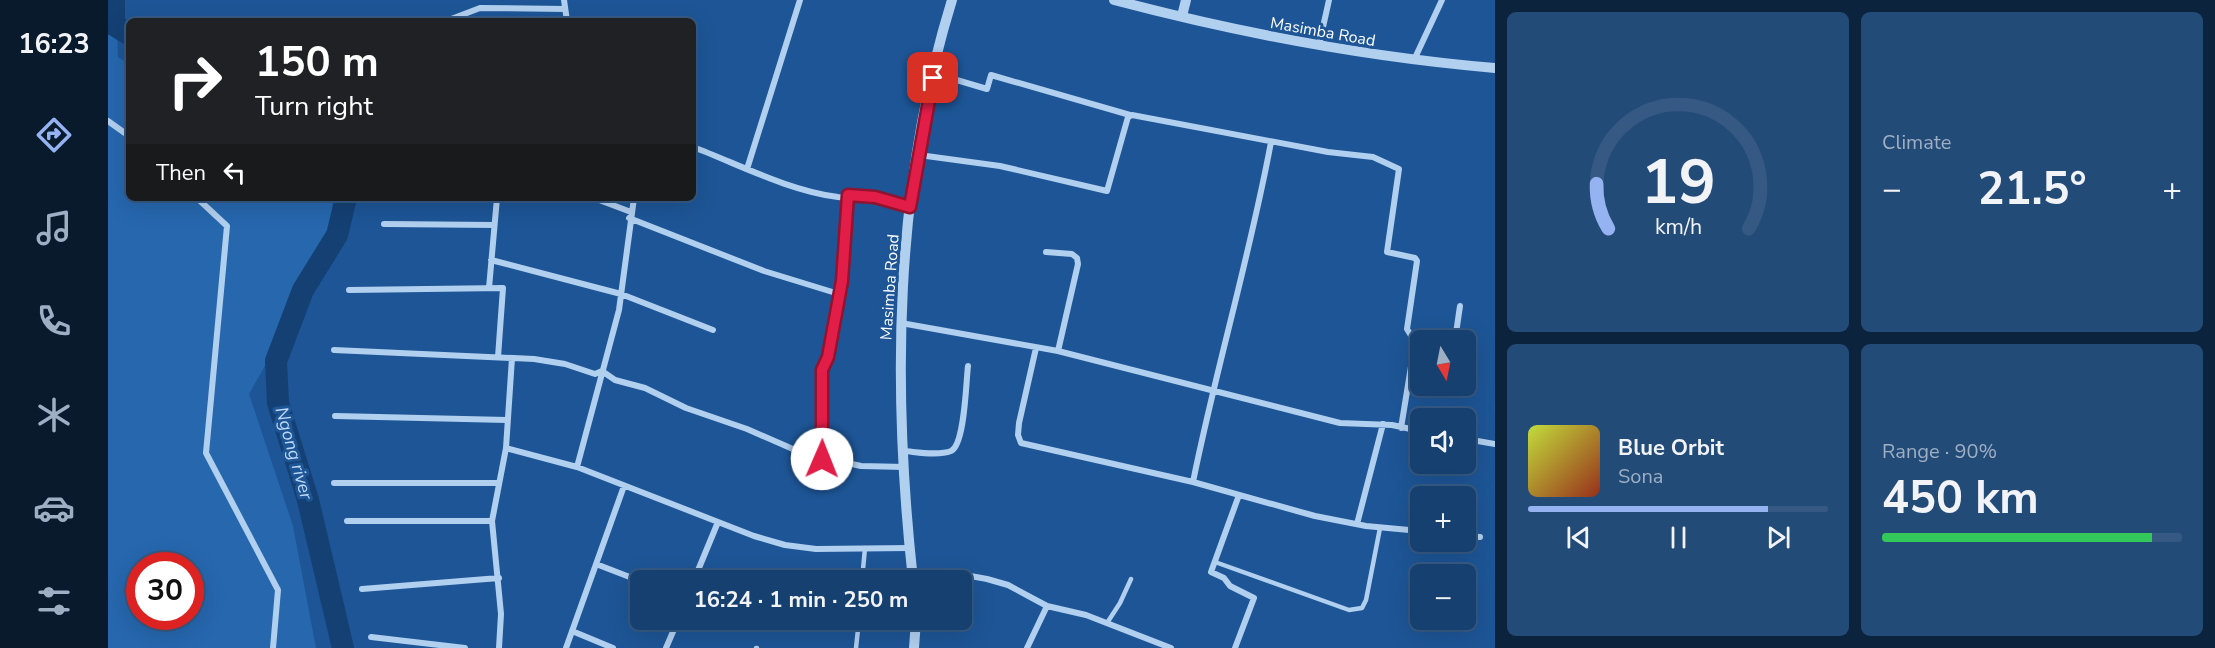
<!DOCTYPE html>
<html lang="en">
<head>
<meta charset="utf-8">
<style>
  body { margin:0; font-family:"Nunito Sans",sans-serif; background:#234b78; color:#f1f3f6; height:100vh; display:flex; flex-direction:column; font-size:22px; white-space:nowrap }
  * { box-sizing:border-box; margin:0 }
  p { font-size:20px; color:#9eafc3 }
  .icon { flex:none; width:33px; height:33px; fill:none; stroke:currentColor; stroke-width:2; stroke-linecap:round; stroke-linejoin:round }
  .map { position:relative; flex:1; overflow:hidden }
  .panel { display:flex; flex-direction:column; gap:12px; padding:12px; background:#0c233e; width:720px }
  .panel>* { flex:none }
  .top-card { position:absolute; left:18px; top:18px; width:570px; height:183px; border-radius:9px; box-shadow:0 6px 24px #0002,0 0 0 2px #355983; background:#202124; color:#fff; overflow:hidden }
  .needle { width:39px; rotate:170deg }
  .fabs { position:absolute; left:1302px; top:330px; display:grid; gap:12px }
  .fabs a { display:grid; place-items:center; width:66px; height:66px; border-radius:9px; background:#164070; box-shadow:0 6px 24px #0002,0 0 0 2px #355983; font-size:30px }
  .speed { position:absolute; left:18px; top:552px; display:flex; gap:12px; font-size:30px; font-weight:700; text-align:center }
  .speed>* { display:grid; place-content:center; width:78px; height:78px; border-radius:50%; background:#164070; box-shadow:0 6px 24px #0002,0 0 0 2px #355983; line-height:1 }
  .speed .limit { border:9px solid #d22; background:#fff; color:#111 }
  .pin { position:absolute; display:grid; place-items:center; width:51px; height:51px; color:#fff; margin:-26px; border-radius:12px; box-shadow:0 3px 9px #0006 }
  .me { position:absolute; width:66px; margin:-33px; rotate:1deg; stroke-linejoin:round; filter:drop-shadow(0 0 4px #0008) }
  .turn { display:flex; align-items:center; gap:21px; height:126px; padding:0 30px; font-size:27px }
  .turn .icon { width:78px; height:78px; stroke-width:2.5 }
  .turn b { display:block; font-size:42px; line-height:51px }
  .then { display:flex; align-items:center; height:57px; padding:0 30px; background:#0003; gap:12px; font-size:22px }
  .big { font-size:45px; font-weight:700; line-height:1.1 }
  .panel .tile { flex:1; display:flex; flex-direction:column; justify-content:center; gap:9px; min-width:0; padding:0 21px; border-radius:9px; background:#234b78 }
  .panel .dial { align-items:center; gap:0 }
  .dial svg { height:156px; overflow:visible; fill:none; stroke:#355983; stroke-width:7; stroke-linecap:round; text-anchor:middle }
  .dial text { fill:#f1f3f6; stroke:none }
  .song { display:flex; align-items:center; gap:18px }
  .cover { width:72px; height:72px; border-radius:9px; background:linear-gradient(135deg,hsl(70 70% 55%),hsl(10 70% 35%)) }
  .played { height:6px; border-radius:3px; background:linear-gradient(90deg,#95b2f1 80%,#355983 80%) }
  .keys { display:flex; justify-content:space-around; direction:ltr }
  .heat { display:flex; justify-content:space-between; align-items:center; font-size:33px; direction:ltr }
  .charge { height:9px; border-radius:4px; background:linear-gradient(90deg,#34c759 90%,#355983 0) }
  .panel .tiles { flex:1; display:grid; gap:12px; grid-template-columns:repeat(2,1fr) }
  .trip { position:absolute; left:522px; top:570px; width:342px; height:60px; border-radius:9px; background:#164070; box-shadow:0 6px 24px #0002,0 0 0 2px #355983; font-weight:700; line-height:60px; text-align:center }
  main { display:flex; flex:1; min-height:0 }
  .tab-bar { display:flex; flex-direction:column; width:108px; justify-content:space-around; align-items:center; background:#091a2d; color:#9eafc3 }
  .tab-bar .icon { width:42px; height:42px }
  .tab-bar .current { color:#95b2f1 }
  .tab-bar b { font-size:27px; color:#f1f3f6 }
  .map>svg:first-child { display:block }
</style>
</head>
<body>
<main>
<nav class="tab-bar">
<b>16:23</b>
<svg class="icon current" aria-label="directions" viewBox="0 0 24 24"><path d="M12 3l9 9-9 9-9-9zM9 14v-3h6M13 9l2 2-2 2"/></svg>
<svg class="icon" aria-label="music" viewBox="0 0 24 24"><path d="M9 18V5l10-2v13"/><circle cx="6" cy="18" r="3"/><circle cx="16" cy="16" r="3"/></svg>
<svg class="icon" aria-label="phone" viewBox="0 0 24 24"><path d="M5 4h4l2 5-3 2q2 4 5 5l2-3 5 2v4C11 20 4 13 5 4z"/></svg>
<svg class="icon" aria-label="climate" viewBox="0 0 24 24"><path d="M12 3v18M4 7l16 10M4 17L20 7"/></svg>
<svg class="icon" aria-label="car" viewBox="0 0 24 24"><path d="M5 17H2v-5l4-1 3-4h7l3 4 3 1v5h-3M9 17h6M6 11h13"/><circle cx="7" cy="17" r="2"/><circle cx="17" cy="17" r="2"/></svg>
<svg class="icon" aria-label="filters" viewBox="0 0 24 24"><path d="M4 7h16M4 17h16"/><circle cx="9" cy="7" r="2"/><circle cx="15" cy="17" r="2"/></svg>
</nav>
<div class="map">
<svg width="1387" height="648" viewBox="0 0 1387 648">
  <rect width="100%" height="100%" fill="#1d5596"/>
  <path fill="#2667ae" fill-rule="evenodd" d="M0,0H8L10,57L21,64V198H224L227,242L141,394L185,526L208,648H0ZM32,566H82V616H32Z"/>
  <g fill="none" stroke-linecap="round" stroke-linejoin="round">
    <path stroke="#144074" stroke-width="22" d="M6,0V25L21,34
      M235,648L200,500L170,403L168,361L195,290L229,235L238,198"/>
    <path stroke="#b1cfef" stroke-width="4.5" d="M1107,562L1241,610L1254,608L1258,600L1272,528
      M754,580L757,548
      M999,623L1012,603L1023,579
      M648,648H649
      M748,648L751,620"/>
    <path stroke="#b1cfef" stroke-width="6" d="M456,0L459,21
      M338,21L372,8L457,9
      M1211,45L1221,0
      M1306,60L1334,0
      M825,73L879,89L883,75L1022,115
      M0,121L21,136
      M1163,142C1142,256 1108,368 1085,482L1207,516L1258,526L1312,531
      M585,147C630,164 681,191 730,197C741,198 754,195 766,197C778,199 790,204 802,207
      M811,155L892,166L999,191L1020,117L1024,115L1220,152L1265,157L1291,169L1279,252L1307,258L1309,261L1299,329L1307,342L1293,428
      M639,169L692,0
      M89,198L119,226L98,453L170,590L165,648
      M486,198L523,212
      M521,218L656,271L731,294
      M276,224L386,225
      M938,252L964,254L969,258L970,264L950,351
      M383,260L513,294L605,330
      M381,288L389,198
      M241,290L395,288L390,357
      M793,323L950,351L1232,423L1284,425L1312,431
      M1347,340L1352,306
      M928,348L911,423L910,435L913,443L1085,482
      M226,350L426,359L457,364L487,374L494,371
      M404,358L398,448L469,467L646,536L677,545L708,549L801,548
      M494,371L507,380L537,388L578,408L639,429L694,453L753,466L797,467
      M227,416L399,420
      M1358,439L1387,444
      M796,451C809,452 830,456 843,451C857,445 858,381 860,366
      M714,459V370L721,357L734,281L740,195
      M469,467L511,310L526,198
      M226,483H391
      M239,521H384
      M1249,524L1275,424
      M1358,536L1372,537
      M488,564L532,581
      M805,578L821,575H857L879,579L900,585L939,606L978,615L1063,648
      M586,580L610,522
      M254,589L391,578
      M464,631L505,648
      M263,637L357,648
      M391,648L393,614L384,521L398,448
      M458,648L516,486
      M558,648L570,620
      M919,648L939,606
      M1127,648L1146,598L1122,586L1116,578L1103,572L1131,495"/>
    <path stroke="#b1cfef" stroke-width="10" d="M1006,0C1131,33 1258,57 1387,68
      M1074,16L1078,0
      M805,580C784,388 786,187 844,0
      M806,648L808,620"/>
  </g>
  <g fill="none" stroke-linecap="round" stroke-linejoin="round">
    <g stroke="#92132f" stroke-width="15">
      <path id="route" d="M714,459V370L720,357L734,281L740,195L767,197L802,207L825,78"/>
    </g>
    <use href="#route" stroke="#e11d48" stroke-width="10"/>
  </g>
  <g text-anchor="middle" stroke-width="6" stroke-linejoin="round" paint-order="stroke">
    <g font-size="16" fill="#fff" stroke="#1d5596">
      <text transform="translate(1215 31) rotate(10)" y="6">Masimba Road</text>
      <text transform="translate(781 287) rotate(-86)" y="6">Masimba Road</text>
    </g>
    <g font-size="18" font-style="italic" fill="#bdd9f6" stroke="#1d5596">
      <text transform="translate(186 453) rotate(74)" y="6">Ngong river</text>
    </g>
  </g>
</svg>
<div class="fabs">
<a><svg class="needle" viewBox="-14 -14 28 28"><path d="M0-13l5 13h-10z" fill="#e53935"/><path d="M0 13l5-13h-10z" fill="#9eafc3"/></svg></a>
<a><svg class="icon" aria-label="sound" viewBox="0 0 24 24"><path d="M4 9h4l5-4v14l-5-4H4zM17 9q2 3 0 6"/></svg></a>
<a>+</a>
<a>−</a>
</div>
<div class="speed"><div class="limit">30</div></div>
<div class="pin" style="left:825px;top:78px;background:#d93025"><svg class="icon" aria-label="arrive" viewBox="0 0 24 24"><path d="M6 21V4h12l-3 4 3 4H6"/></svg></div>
<svg class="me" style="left:714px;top:459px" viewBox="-20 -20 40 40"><circle r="19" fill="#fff"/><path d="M0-13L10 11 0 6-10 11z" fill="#e11d48"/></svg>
<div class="trip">16:24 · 1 min · 250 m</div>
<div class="top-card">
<div class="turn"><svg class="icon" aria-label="right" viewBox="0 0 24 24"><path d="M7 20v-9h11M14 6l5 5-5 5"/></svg><div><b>150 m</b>Turn right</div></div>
<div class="then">Then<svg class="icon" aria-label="left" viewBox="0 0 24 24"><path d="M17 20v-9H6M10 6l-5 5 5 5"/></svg></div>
</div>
</div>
<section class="panel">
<div class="tiles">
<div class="tile dial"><svg viewBox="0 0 100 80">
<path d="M14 69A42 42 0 1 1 86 69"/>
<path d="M14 69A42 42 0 0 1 8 46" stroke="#95b2f1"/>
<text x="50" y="56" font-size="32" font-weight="700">19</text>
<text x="50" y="72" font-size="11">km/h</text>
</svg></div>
<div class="tile"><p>Climate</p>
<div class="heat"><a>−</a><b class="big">21.5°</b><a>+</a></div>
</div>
<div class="tile">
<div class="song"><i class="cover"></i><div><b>Blue Orbit</b><p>Sona</p></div></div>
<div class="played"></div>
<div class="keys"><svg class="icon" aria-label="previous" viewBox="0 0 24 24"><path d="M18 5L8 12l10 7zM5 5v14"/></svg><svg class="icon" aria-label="pause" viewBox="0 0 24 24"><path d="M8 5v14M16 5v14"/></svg><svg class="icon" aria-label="next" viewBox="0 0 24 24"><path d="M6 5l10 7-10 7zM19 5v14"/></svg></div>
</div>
<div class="tile"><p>Range · 90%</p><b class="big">450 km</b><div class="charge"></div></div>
</div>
</section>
</main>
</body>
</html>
